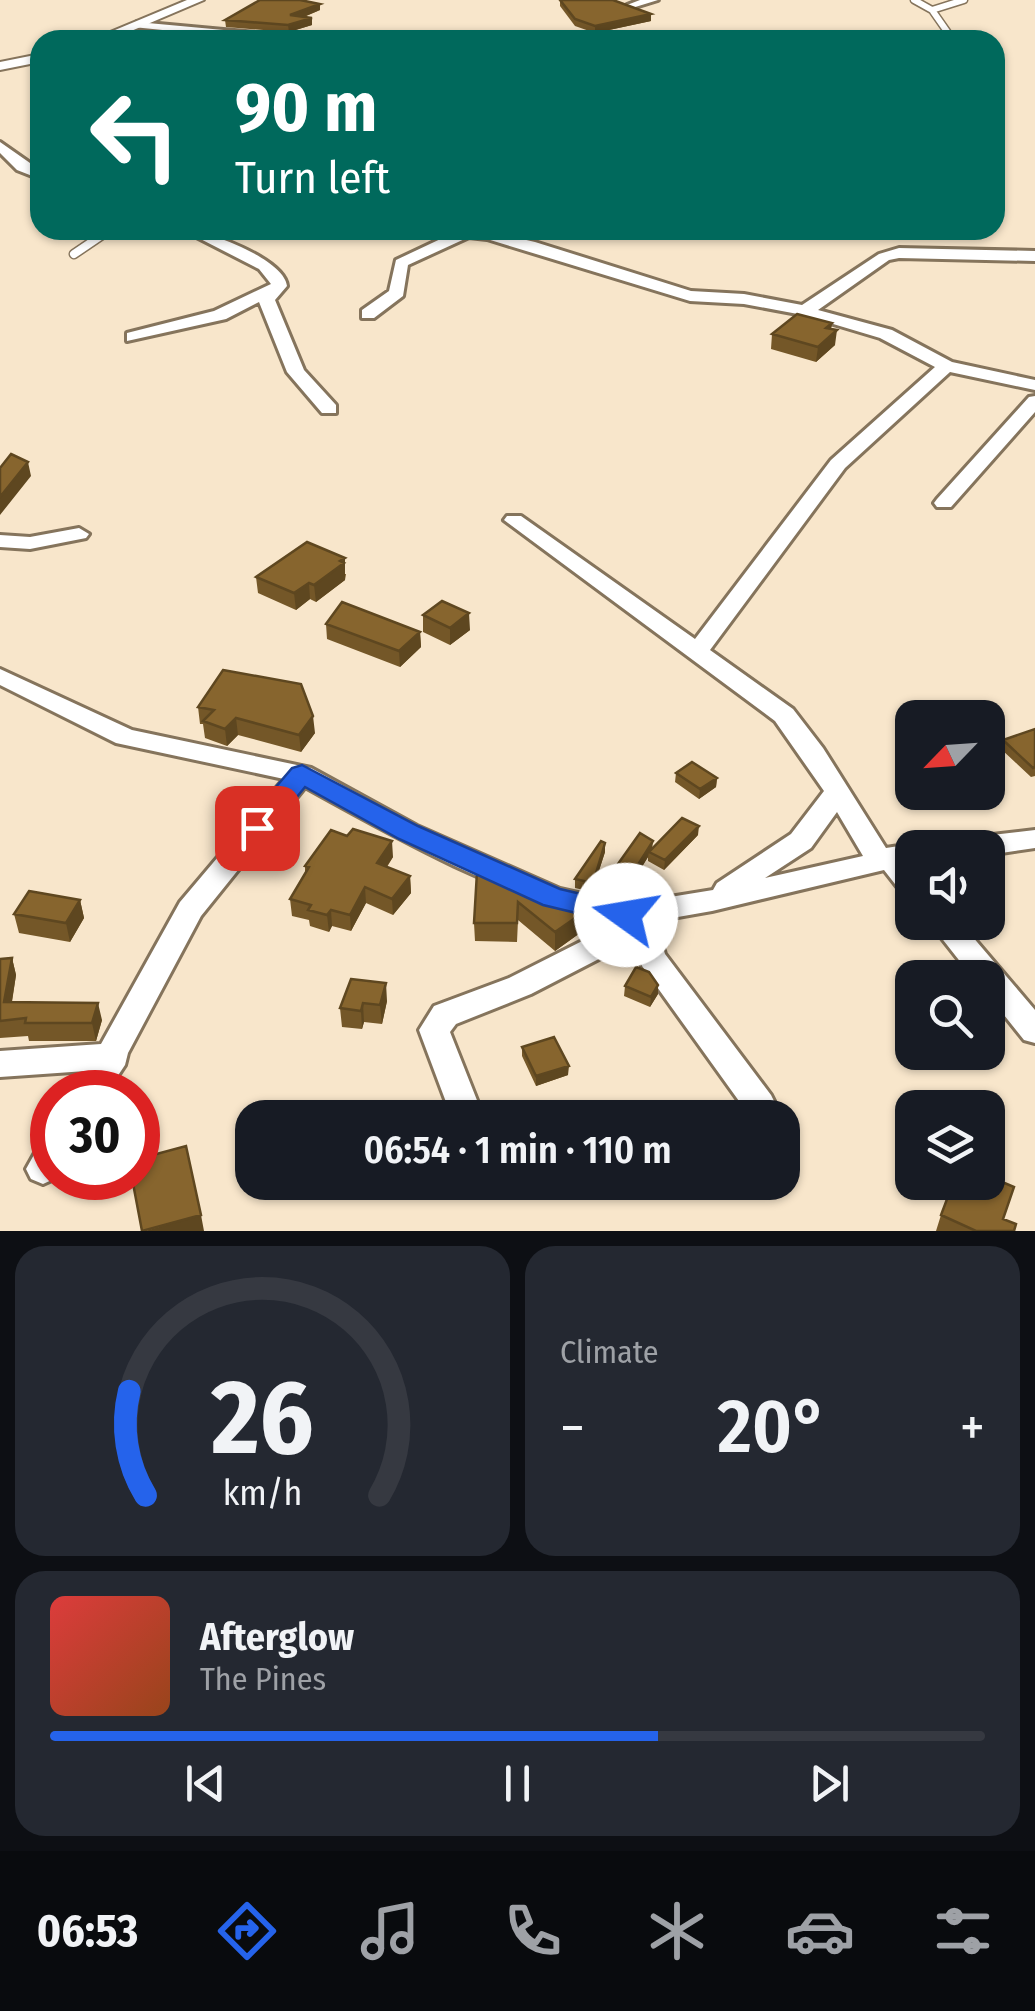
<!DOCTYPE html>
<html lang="en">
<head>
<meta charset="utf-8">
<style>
  body { margin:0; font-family:"Fira Sans Condensed",sans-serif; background:#242831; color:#f1f3f6; height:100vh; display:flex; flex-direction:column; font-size:38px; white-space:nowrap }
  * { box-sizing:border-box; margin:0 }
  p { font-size:32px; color:#9ea1a6 }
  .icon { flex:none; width:55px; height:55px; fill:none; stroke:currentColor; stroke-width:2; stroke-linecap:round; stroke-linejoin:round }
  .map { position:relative; height:1231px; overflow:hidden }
  .sheet { display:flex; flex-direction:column; gap:15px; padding:15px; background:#0d0f14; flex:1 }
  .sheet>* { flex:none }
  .banner { position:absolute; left:30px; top:30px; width:975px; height:210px; border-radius:30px; box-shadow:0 2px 8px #0004; background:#00695c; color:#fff; overflow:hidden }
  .needle { width:65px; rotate:245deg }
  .controls { position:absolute; left:895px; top:700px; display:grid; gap:20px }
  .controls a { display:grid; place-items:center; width:110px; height:110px; border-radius:20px; background:#171b24; box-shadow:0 2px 8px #0004; font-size:50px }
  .speed { position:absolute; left:30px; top:1070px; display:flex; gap:20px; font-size:50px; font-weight:700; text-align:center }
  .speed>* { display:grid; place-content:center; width:130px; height:130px; border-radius:50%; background:#171b24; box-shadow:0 2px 8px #0004; line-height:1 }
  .speed .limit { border:15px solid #d22; background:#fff; color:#111 }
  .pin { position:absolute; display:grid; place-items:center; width:85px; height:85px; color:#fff; margin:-42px; border-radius:20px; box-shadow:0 5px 15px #0006 }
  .me { position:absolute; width:110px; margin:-55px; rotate:283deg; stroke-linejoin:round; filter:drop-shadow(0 0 8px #0008) }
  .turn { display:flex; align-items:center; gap:35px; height:210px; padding:0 40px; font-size:45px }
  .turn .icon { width:130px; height:130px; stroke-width:2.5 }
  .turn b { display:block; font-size:70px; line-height:85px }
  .big { font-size:75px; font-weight:600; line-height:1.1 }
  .sheet .tile { flex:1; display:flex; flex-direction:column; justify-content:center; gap:15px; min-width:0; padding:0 35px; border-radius:30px; background:#242831 }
  .sheet .dial { align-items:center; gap:0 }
  .dial svg { height:260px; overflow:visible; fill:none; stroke:#363941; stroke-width:7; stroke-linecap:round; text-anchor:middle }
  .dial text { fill:#f1f3f6; stroke:none }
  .song { display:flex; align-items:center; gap:30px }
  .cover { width:120px; height:120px; border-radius:15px; background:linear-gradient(135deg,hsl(0 70% 55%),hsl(20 70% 35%)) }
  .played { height:10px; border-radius:5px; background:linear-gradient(90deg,#2563eb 65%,#363941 65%) }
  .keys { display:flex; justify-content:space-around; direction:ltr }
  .heat { display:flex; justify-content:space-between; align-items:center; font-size:55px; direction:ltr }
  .sheet .tiles { flex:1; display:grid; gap:15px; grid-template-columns:1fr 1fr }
  .tile:last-child { grid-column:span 2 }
  .trip { position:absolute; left:235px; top:1100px; width:565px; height:100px; border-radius:30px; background:#171b24; box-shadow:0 2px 8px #0004; font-weight:600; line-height:100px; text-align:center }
  .tabs { display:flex; height:160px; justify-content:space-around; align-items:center; background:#090b0e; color:#9ea1a6 }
  .tabs .icon { width:70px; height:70px }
  .tabs .active { color:#2563eb }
  .tabs b { font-size:45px; color:#f1f3f6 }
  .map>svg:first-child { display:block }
</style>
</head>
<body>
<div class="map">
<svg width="1035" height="1231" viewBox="0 0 1035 1231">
  <rect width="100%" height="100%" fill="#f8e6cb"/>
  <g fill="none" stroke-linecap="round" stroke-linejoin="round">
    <g stroke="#85745c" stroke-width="9">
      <path id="service-far1" d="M914,0L932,10L953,40
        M932,10L964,0"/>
    </g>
    <g stroke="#85745c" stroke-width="11">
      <path id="service" d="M74,254L105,233L117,230"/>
    </g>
    <g stroke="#85745c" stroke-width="6">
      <path id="minor" d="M640,0H658L632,8L627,5Z
        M137,22L298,37L304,40H262L133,27Z
        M0,142L40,170V179L17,170L0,153Z
        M183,230C207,230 284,259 287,286L275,300L304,370L336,405V413H322L287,372L259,302L226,319L127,341V333L214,311L271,284L259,269Z
        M435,230L487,231L535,242L691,291L744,294L802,305L879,254L899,248L1035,251V261L899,258L889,260L818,310L892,330L952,362L1035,380V390L950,372L845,468L710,650L793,709L823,748L886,848L912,844L922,847L912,848L910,864L912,896L902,893L884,870L712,911L655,921L665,954L771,1095L776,1105L771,1115L763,1118L749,1115L642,966L630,933L622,947L531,994L456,1024L450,1032L484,1118H452L419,1030L434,1006L509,978L602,931L608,921C500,896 402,841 305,787L201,916L128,1053L125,1065L107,1092H75L86,1071L0,1077V1051L101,1044L180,902L284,779L116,743L0,685V669L132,730L311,768L417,826L560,889L627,904L713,890L717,883L791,834L824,791L775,721L504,520L507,516H521L695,639L831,460L935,367L880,338L803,315L744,304L690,301L487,239L469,237L408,265L403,296L374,318H362V310L389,291L396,260L449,235ZM837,812L863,856L765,878L811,848Z
        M1035,396V412L951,507H937L934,503L937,499L1029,397Z
        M79,528L89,534L86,538L30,549L0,547V535L30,537Z
        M1035,830V848L988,855V848H953L956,841L966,838Z
        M929,922H960L1035,1010V1043L1024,1040L988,995V978H973Z
        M52,1140V1178H56L43,1184L31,1179L26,1169L40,1144Z"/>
    </g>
    <g stroke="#85745c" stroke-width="4">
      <path id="tertiary" d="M187,0H204L110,40H91Z
        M40,54V62L0,70V62Z"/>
    </g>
    <use href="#service-far1" stroke="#fff" stroke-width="6"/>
    <use href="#service" stroke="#fff" stroke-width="8"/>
    <use href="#minor" fill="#fff" fill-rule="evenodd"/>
    <use href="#tertiary" fill="#fff" fill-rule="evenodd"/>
  </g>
  <path fill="#745728" d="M560,0L651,14V21L595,33L575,26L560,6Z
    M320,10L304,17L312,25L289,32L226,27L225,20Z
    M832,323L831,329L835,345L816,362L771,349L772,334Z
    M346,574L345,580L316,602L310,599L296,610L258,593L256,577Z
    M423,615L470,630L450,645L423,632Z
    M326,624L420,632L421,647L400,667L327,639Z
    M198,707L315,733L301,752L238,735L227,746L205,738L203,724H200Z
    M1035,729V776L1031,777L1001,749L1003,740Z
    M676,773L717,778L716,787L699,799L675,782Z
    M698,835L664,870L648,861V857L622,899L603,895V885L652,848Z
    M605,843V852L592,892L575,888V879Z
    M393,857L387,867L410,876L411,893L393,915L366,903L351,931L332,926L329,932L310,926L309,920L292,916L290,899L305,873V866Z
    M518,884L585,900L584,919L580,933L555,951L518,920L517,942L475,941L474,923Z
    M80,900L84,918L70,942L19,933L14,914Z
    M12,958L16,975L12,1002L102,1020L96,1041H29L28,1036L0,1038V959Z
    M351,979L387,1001L382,1024L364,1022L362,1029L342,1027L340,1008Z
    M625,986L658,994L650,1007L624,996Z
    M522,1047L568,1075L536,1086L522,1056Z
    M941,1215L1004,1219L1014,1231H936Z"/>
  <path fill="#5e4720" d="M320,4V10L291,22L290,15Z
    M651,14V21L595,33V26Z
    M312,18V25L289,32L288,25Z
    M255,35L256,40H238Z
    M832,323L830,336L837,330L835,345L816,362L818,347L826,328Z
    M28,462L31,476L0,515V497Z
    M345,558V580L316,602L314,585Z
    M309,583L310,599L296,610L294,593Z
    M469,613L470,630L450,645V628Z
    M420,632L421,647L400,667L399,651Z
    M313,716L315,733L301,752L299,735Z
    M236,718L238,735L227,746L225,729Z
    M717,778L716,787L699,799L700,789Z
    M699,826L698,835L664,870L665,860Z
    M392,841L393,857L378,879L377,863Z
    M653,841L652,851L649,852L648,857L622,899V890Z
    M605,843V852L592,892L593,883Z
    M410,876L411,893L393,915L392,899Z
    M365,887L366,903L351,931L350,915Z
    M80,900L84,918L70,942L66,923Z
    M585,900L584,919L580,933L555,951V932Z
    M331,910L332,926L329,932L327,915Z
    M12,958L16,975L9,1019L4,1002Z
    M386,983L387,1001L382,1024L380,1005Z
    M658,985V994L650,1007L651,997Z
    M98,1003L102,1020L96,1041L92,1023Z
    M363,1003L364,1022L362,1029L361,1011Z
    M569,1066L568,1075L536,1086V1076Z
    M201,1215L204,1231H145Z"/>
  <path fill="#87652e" stroke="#5e4720" stroke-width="2.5" d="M260,0H300L320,4L290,15L312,18L288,25L225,20Z
    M560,0H613L651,14L595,26L575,19Z
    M200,33L255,35L238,40H175Z
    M797,314L832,323L826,328L837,330L818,347L772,334Z
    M11,454L28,462L0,497V468Z
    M307,542L345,558L340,561L344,563L314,585L309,583L294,593L256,577Z
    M442,601L469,613L450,628L423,615Z
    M342,602L420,632L399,651L326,624Z
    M223,670L301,684L313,716L299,735L236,718L225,729L203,721L214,710L198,707Z
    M1035,729V767L1033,768L1003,740Z
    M692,762L717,778L700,789L676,773Z
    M682,818L699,826L665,860L649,852Z
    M353,829L392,841L377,863L410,876L392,899L365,887L350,915L331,910L327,915L308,910L311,905L290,899L309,867L305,866L331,830L347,836Z
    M640,833L653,841L622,890L603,885Z
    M601,841L605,843L593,883L575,879Z
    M477,872H503L518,878V884L585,900L581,914L555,932L518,902L517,923H474Z
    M29,891L80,900L66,923L14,914Z
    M12,958L4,1002L98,1003L92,1023H25L26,1018L0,1021V959Z
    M636,967L649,972L658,985L651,997L625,986Z
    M351,979L386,983L380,1005L363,1003L361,1011L340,1008Z
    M554,1037L569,1066L536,1076L522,1047Z
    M186,1146L201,1215L142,1231L132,1178H138V1159Z
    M988,1176L1014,1187L1003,1219L1016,1224L1014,1231H976L941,1215L952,1186L962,1190L965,1182H988Z"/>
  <path fill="#2563eb" stroke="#184099" stroke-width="2.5" d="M302,765L418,826L560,889L637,907L641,915L637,922L626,925L543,905L399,839L305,787L266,835H247L243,828L247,821L292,768Z"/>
</svg>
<div class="controls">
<a><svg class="needle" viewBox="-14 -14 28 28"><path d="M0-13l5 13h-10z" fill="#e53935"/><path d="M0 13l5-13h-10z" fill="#9ea1a6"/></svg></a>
<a><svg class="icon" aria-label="sound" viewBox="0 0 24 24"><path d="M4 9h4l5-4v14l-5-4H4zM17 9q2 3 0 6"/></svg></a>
<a><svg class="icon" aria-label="search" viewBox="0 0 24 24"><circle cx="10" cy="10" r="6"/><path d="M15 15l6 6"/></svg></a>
<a><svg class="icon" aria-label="layers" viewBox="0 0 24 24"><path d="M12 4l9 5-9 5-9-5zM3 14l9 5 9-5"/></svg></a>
</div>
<div class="speed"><div class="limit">30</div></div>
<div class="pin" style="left:257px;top:828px;background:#d93025"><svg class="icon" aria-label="arrive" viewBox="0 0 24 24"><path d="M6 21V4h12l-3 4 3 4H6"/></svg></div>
<svg class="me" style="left:626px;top:915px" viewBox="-20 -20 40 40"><circle r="19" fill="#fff"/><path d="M0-13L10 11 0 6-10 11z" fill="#2563eb"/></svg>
<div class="trip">06:54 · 1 min · 110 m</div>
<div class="banner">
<div class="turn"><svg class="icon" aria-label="left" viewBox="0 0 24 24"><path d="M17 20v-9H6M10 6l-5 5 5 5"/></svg><div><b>90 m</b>Turn left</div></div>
</div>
</div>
<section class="sheet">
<div class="tiles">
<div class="tile dial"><svg viewBox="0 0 100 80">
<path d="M14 69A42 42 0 1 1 86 69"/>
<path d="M14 69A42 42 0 0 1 9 37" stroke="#2563eb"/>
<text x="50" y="56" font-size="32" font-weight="700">26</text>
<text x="50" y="72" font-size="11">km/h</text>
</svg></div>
<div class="tile"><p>Climate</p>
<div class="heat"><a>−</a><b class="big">20°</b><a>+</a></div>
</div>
<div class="tile">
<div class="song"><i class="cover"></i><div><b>Afterglow</b><p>The Pines</p></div></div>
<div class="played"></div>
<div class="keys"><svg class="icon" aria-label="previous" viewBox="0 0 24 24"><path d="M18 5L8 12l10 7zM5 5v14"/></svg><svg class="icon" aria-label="pause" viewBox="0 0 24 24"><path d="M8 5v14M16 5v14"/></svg><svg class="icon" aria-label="next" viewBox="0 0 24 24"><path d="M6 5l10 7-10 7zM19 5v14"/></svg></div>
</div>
</div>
</section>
<nav class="tabs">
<b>06:53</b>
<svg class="icon active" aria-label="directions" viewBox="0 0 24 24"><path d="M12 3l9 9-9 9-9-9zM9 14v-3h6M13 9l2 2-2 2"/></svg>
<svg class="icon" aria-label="music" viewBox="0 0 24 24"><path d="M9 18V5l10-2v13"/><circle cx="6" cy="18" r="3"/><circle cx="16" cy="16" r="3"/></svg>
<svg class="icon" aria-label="phone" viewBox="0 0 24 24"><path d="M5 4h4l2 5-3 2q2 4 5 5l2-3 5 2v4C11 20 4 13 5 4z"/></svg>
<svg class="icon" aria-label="climate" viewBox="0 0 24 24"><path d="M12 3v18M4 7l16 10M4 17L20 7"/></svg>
<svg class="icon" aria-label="car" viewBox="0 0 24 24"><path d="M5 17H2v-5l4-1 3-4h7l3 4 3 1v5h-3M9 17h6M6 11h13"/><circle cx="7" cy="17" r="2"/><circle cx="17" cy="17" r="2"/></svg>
<svg class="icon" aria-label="filters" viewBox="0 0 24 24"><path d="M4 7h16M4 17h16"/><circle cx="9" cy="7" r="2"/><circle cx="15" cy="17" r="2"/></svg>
</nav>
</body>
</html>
